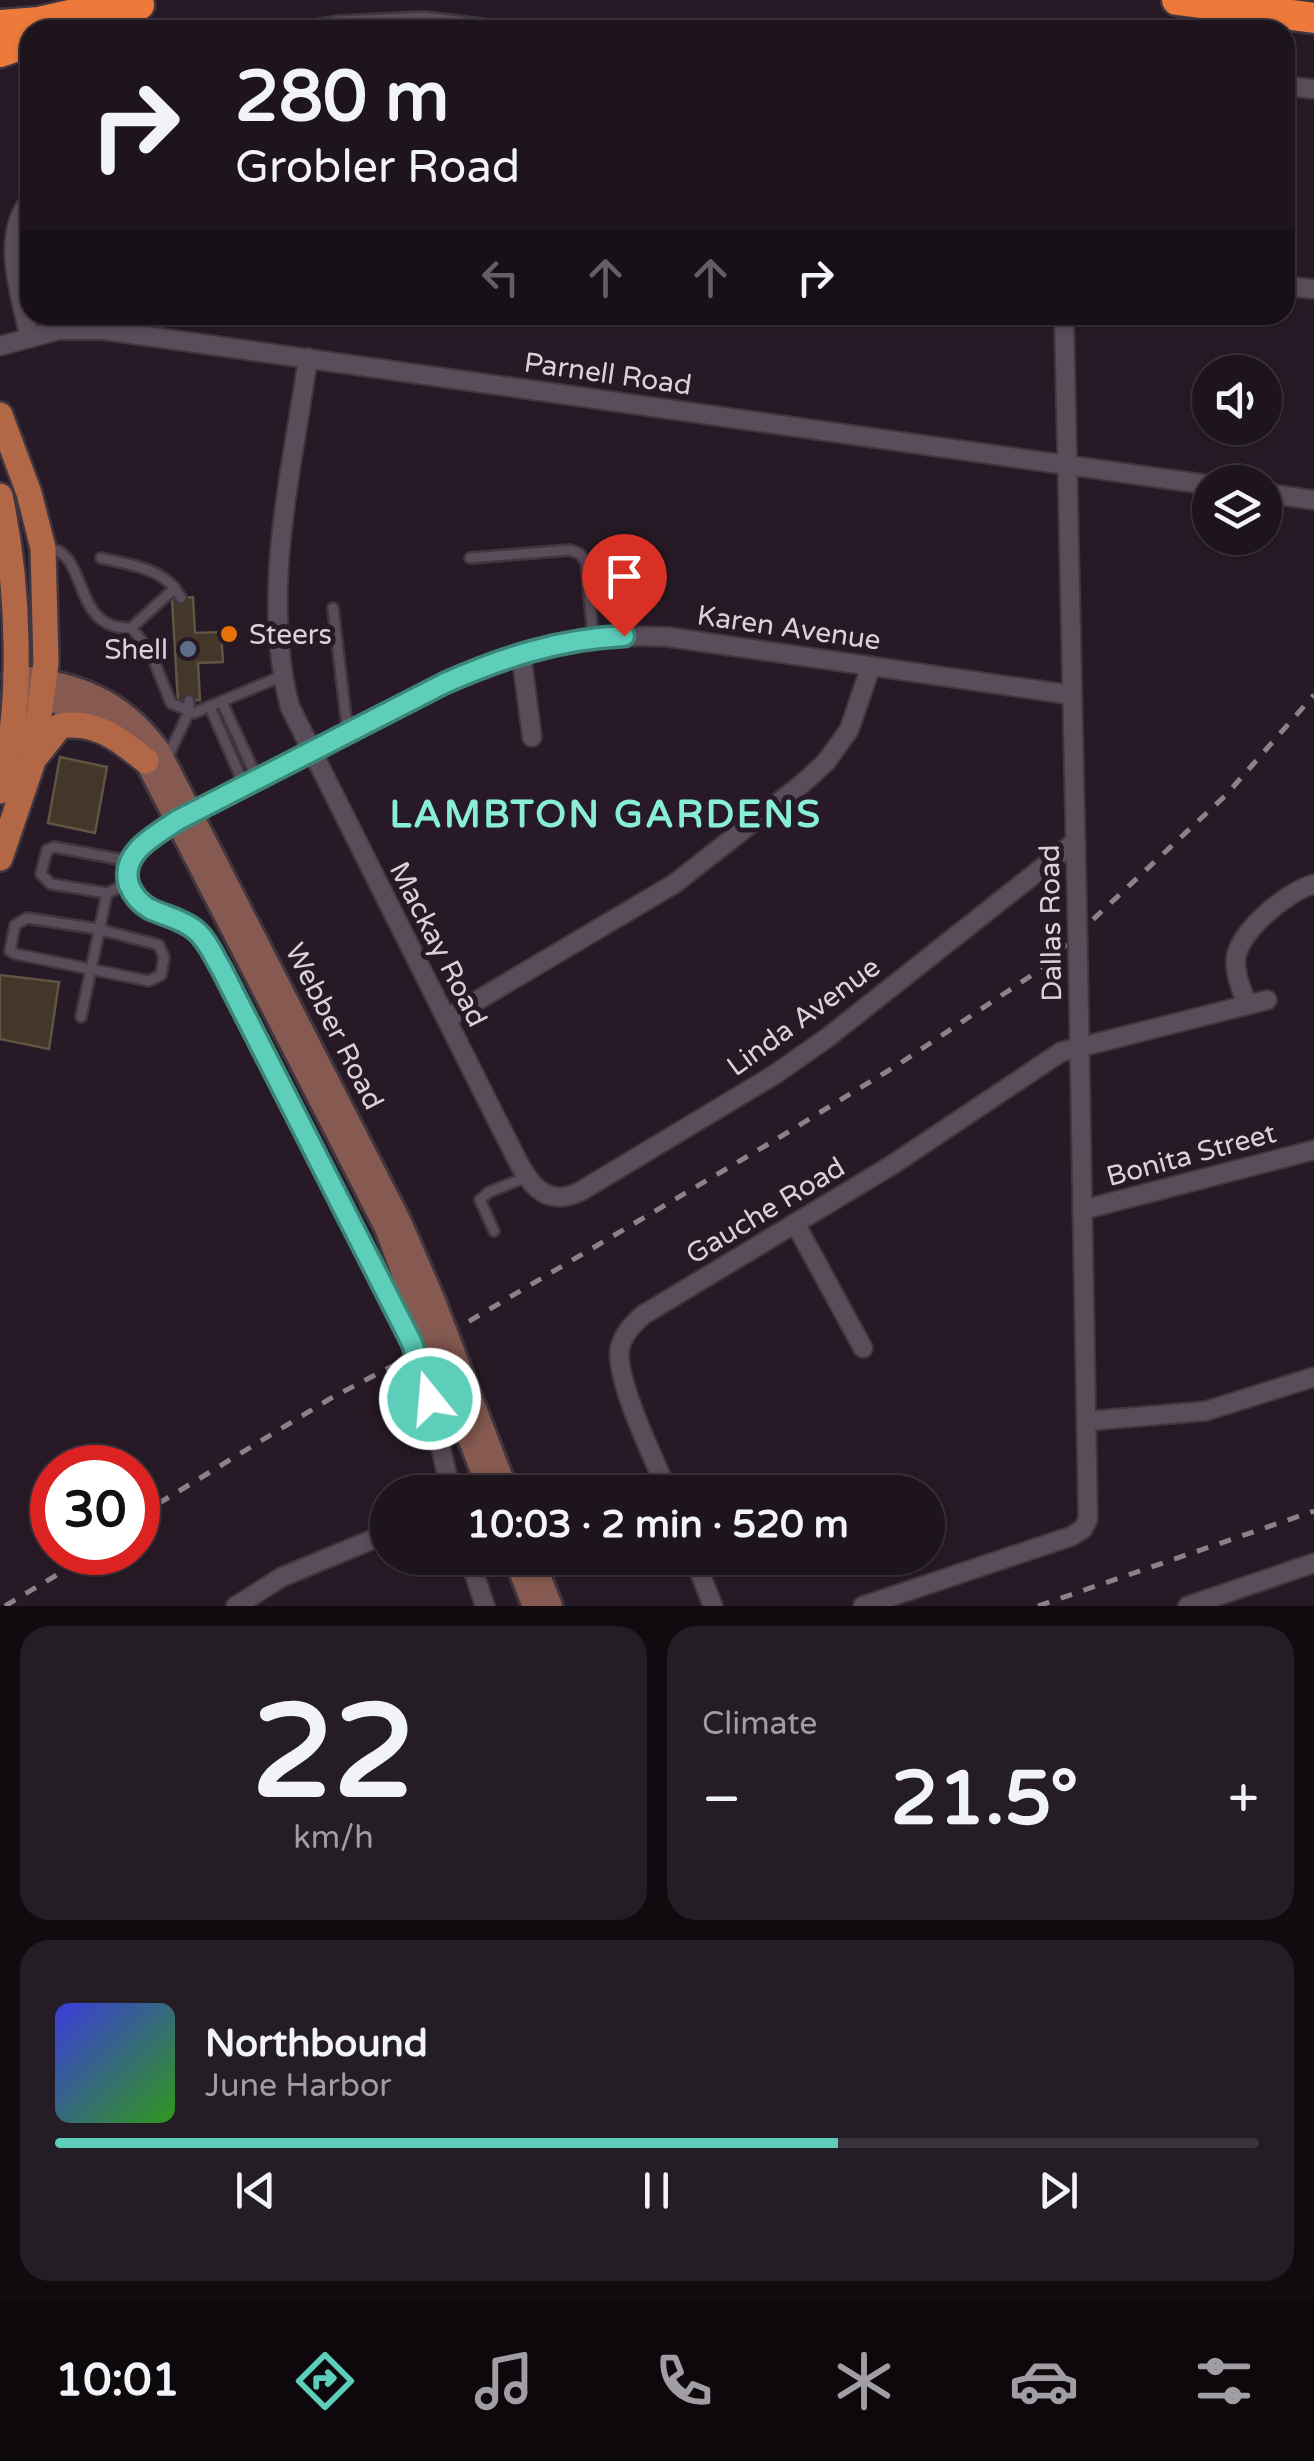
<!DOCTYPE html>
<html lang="en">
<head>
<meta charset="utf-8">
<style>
  body { margin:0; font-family:"Varela Round",sans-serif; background:#251d25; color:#f1f3f6; height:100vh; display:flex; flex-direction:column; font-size:38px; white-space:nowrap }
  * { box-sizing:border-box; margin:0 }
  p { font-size:32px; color:#a09ea3 }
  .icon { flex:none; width:55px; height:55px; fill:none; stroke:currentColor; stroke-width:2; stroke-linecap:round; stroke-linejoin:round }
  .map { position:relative; height:1606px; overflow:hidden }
  .details { display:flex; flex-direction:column; gap:20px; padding:20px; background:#100b0f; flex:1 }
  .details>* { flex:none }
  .top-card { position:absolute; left:20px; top:20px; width:1275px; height:305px; border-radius:30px; box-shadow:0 2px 8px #0004,0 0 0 2px #3b333b; background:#1d141c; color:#f1f3f6; overflow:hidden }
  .fabs { position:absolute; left:1192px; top:355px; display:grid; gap:20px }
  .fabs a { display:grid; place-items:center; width:90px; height:90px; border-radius:50%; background:#1d141c; box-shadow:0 2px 8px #0004,0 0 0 2px #3b333b; font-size:50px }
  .speed { position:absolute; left:30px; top:1445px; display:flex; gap:20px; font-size:50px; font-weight:700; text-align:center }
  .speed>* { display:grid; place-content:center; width:130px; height:130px; border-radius:50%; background:#1d141c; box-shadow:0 2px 8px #0004,0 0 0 2px #3b333b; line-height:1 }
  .speed .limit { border:15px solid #d22; background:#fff; color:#111 }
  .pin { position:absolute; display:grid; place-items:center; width:85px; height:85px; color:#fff; margin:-102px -42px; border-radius:50% 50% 50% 0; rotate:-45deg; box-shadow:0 0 10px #0007 }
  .pin .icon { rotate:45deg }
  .me { position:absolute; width:110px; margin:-55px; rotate:343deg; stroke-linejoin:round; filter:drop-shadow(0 0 8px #0008) }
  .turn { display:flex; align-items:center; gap:35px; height:210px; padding:0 50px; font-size:45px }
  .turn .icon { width:130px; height:130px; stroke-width:2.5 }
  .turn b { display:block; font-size:70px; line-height:85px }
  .lanes { display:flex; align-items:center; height:95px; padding:0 50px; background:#0003; justify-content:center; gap:50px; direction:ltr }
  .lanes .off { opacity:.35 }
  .big { font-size:75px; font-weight:800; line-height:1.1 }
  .details .tile { flex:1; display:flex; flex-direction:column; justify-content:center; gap:15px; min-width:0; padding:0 35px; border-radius:30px; background:#251d25 }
  .details .dial { align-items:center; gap:0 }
  .dial b { font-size:130px; line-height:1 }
  .song { display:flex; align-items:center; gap:30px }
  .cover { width:120px; height:120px; border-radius:15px; background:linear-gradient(135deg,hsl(240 70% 55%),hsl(110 70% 35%)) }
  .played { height:10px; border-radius:5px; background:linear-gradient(90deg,#5cceba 65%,#3b333b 65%) }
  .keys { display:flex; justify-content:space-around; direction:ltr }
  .heat { display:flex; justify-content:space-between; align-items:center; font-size:55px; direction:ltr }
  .details .tiles { flex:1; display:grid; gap:20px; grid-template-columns:1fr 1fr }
  .tile:last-child { grid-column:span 2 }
  .trip { position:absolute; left:370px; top:1475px; width:575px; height:100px; border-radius:50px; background:#1d141c; box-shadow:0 2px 8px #0004,0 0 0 2px #3b333b; font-weight:800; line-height:100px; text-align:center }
  .dock { display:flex; height:160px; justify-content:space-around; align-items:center; background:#0c080b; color:#a09ea3 }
  .dock .icon { width:70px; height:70px }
  .dock .active { color:#5cceba }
  .dock b { font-size:45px; color:#f1f3f6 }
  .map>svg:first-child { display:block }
</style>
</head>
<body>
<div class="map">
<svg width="1314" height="1606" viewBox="0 0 1314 1606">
  <rect width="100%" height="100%" fill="#271a26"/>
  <path fill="#423729" stroke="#605444" stroke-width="2.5" d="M193,597L195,633L221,632L223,662L198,663L200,700L178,702L172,599Z
    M60,757L107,767L95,833L48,823Z
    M0,975L59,982L49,1049L0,1039Z"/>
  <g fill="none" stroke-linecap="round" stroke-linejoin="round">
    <g stroke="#40363f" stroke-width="14">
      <path id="lane" d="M285,30L339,21L425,17L529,30
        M46,548C91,550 69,630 131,628
        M101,558C130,565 166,568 181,598
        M470,558L570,550L580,554L586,562L593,637
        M175,588L131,628L150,651L171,703L194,713L282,676
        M333,608L348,734
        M222,702L257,778
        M210,707L244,785
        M167,758L189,712V701
        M107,893L51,884L41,874L47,850L54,847L129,861
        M27,918L98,929L159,945L164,957L161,975L149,981L16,954L10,951L15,925Z
        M81,1017L107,893L129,883
        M494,1231L480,1200L489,1192L527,1177"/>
    </g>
    <g stroke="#40363f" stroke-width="22">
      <path id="street" d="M1285,86L1314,89
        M1285,286L1314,289
        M1064,315L1077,909
        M30,338C20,293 0,238 30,200
        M0,346L59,330H103L1210,485
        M308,358C292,472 260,594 290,707L503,1132C521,1165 535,1214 581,1191L774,1075L827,1038L1076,841
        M1265,493L1314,500
        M521,653L532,737
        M1247,1004C1242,990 1234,973 1236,958C1240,930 1288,891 1314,884
        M446,1019L674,884L802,784L826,762L849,730L871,666
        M1082,1210L1314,1150
        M795,1223L863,1348
        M412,1343L206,942C181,912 127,915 128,868L140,848L178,820L445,683C518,651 588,632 668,637L1072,695
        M424,1376L451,1492
        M1088,1421L1206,1411L1314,1377
        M668,1492C655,1461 614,1378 620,1348C623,1334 633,1324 643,1315L892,1165L1061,1052L1267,1000
        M469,1558L485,1606
        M694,1558L713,1606
        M236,1606L282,1577L388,1533
        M863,1606L1072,1536L1083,1529L1088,1519L1078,961
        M1188,1606L1314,1563"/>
    </g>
    <g stroke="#40363f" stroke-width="28">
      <path id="secondary" d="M14,676C76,684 121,698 159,751L400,1222L434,1301
        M14,693C68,701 112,717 146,761L386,1228L418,1313
        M458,1364L507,1492
        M443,1371L490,1492
        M515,1558L534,1606
        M532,1558L551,1606"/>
    </g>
    <g stroke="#40363f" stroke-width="30">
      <path id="primary" d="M0,415L29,493L43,548L46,663L33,761L0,858
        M0,496C18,580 25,708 0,791
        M37,755L60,726C96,720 120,740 146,761"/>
    </g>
    <g stroke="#40363f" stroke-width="35">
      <path id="highway" d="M1177,0L1314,18
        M0,25L39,22L118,4L139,5
        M0,52L30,42"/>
    </g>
    <use href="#lane" stroke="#5a4c59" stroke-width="9"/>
    <use href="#street" stroke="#5a4c59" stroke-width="18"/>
    <use href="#secondary" stroke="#865a50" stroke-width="22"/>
    <use href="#primary" stroke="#b26846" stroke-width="25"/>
    <use href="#highway" stroke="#ed7a3a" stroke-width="30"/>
    <path stroke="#8d828c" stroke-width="5" stroke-dasharray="12 12" stroke-linecap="butt" d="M138,1516L333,1397L402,1361L770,1143L896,1066L1038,971L1226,795L1314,695
      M5,1606L95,1552
      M1038,1606L1314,1511"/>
    <g stroke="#40363f" stroke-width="22" stroke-linecap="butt">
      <path id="street-bridge" d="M1077,909L1078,961
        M412,1343L424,1376"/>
    </g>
    <g stroke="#40363f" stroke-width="28" stroke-linecap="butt">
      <path id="secondary-bridge" d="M434,1301L458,1364
        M418,1313L443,1371"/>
    </g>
    <use href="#street-bridge" stroke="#5a4c59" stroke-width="18"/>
    <use href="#secondary-bridge" stroke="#865a50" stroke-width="22"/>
  </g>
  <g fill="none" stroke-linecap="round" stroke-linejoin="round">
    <g stroke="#3c8679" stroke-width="25">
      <path id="route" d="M430,1399L412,1343L221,968C213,955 207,939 194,929C181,919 165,916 150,909C141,904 133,895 129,885C119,853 156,835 178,820L445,683C504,657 560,639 624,636"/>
    </g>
    <use href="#route" stroke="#5cceba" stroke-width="18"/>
  </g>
  <circle fill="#e8710a" stroke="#271a26" stroke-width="4" cx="229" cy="634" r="10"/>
  <circle fill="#5c6f8a" stroke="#271a26" stroke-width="4" cx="188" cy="649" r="10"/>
  <g text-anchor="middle" stroke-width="10" stroke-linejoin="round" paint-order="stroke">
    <g font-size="28" fill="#dad1d9" stroke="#271a26">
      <text transform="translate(608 373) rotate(8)" y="10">Parnell Road</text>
      <text transform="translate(789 627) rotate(8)" y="10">Karen Avenue</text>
      <text transform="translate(1050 923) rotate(-91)" y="10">Dallas Road</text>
      <text transform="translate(439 944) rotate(63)" y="10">Mackay Road</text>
      <text transform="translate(803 1016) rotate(-36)" y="10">Linda Avenue</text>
      <text transform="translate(335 1026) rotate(63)" y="10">Webber Road</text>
      <text transform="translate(1191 1154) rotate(-15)" y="10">Bonita Street</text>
      <text transform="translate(765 1210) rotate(-31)" y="10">Gauche Road</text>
    </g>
    <g font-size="28" fill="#dad1d9" stroke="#271a26" text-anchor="start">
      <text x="249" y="644">Steers</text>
      <text x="168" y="659" text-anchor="end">Shell</text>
    </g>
    <g font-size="38" font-weight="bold" letter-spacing="2.5" fill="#88eeda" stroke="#271a26">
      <text x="606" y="827">LAMBTON GARDENS</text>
    </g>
  </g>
</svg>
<div class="fabs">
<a><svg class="icon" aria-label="sound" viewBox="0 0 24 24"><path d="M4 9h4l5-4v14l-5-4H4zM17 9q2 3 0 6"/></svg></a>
<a><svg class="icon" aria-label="layers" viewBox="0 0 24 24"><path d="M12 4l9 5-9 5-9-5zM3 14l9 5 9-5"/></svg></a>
</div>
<div class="speed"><div class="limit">30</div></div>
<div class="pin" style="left:624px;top:636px;background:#d93025"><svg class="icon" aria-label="arrive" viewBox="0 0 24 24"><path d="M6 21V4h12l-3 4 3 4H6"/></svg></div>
<svg class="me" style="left:430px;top:1399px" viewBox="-20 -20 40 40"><circle r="17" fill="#5cceba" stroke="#fff" stroke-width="3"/><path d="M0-11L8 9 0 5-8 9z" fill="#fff"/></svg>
<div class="trip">10:03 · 2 min · 520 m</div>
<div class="top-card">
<div class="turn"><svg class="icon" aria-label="right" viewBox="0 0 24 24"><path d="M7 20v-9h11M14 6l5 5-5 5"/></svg><div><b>280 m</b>Grobler Road</div></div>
<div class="lanes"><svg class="icon off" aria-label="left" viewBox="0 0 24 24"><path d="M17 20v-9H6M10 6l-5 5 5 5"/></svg><svg class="icon off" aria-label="ahead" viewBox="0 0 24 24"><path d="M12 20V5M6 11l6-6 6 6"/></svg><svg class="icon off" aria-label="ahead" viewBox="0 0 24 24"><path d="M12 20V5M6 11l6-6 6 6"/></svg><svg class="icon" aria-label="right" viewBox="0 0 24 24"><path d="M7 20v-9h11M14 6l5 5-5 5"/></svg></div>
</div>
</div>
<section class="details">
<div class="tiles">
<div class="tile dial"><b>22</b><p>km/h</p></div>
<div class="tile"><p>Climate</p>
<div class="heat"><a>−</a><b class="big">21.5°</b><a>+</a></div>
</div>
<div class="tile">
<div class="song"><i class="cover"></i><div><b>Northbound</b><p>June Harbor</p></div></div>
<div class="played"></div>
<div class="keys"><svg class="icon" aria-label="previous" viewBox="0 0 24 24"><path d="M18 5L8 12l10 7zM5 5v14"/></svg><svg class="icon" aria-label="pause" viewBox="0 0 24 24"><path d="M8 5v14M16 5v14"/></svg><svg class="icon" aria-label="next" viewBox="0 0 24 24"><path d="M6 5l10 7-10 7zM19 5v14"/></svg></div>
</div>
</div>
</section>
<nav class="dock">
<b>10:01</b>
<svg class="icon active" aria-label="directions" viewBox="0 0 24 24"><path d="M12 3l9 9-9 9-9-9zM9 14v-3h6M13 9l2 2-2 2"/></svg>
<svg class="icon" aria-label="music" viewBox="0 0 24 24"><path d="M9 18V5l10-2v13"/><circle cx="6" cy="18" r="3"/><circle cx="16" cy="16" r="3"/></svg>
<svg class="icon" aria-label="phone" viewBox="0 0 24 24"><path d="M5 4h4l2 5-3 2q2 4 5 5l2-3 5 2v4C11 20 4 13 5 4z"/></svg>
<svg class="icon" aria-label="climate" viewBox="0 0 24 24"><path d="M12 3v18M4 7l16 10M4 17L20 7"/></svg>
<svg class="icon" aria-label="car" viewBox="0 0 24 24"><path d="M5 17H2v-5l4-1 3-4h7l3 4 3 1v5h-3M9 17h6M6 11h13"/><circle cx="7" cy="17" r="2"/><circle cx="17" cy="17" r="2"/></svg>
<svg class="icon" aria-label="filters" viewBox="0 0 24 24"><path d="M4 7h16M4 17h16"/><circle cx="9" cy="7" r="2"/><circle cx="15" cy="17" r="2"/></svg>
</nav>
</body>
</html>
